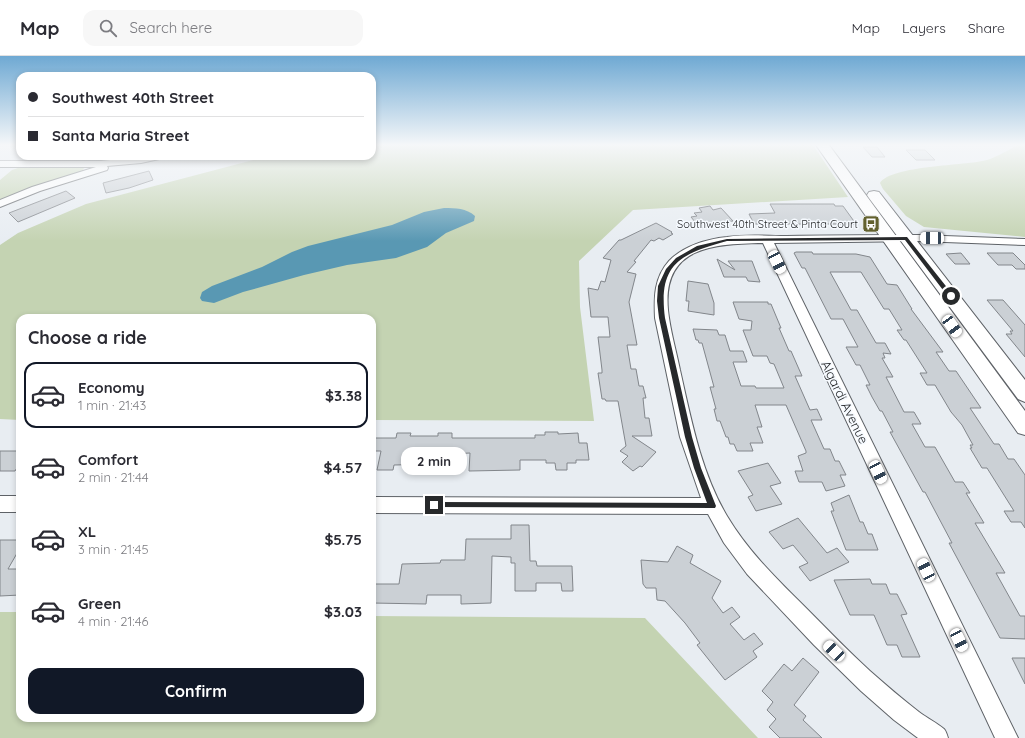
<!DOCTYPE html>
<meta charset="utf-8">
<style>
:root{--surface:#fff;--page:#f7f7f7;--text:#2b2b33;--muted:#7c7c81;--line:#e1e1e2;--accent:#111827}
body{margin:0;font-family:Quicksand,sans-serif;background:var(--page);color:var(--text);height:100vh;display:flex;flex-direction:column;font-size:15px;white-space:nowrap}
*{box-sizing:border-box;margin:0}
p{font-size:13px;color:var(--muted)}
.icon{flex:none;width:22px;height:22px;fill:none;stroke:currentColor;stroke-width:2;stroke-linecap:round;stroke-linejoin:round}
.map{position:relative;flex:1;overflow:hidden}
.panel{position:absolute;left:16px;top:258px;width:360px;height:408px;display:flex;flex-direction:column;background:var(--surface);border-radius:12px;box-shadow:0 2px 6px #0003}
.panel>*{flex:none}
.banner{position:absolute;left:16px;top:16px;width:360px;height:88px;border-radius:12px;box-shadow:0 2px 6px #0003;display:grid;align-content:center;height:88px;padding:0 12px;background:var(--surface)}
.end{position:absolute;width:18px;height:18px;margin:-9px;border:5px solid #27292b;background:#fff;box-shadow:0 0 0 2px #fff}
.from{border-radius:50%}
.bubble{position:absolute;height:28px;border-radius:12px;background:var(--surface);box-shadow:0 2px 6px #0003;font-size:13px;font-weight:800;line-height:28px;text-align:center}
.car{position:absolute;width:12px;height:24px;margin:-12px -6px;border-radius:5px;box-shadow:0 0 3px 1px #0007;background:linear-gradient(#fff 24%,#345 0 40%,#fff 0 76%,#345 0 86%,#fff 0)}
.banner b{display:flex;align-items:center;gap:14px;height:38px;font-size:15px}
.banner b+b{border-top:1px solid var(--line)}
.banner i{width:10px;height:10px;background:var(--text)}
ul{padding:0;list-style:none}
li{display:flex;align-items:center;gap:12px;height:66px;margin:0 8px 6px;padding:0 4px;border:2px solid transparent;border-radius:12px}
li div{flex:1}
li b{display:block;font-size:15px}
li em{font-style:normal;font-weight:800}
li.selected{border-color:var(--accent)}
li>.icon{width:36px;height:36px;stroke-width:1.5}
h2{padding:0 12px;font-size:18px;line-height:48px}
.primary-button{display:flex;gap:8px;margin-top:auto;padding:8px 12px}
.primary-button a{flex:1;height:46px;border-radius:12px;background:var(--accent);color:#fff;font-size:16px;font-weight:800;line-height:46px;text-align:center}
header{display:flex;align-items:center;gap:24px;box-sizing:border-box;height:56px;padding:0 20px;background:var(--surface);border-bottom:1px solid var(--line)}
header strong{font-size:19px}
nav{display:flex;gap:22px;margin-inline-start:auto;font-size:14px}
.search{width:280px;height:36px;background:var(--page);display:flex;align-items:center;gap:10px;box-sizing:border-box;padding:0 14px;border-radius:12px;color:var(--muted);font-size:15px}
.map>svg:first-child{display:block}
</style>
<header>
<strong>Map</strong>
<div class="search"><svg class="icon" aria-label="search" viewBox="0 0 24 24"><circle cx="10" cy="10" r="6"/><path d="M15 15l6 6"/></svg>Search here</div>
<nav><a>Map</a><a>Layers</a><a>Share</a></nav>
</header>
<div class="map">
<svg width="1025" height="682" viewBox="0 0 1025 682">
<rect width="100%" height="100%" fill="#e8edf2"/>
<path fill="#c4d3b2" d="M372,89H813L848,141L633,154L579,205L580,251L594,365L372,364V262H20V364L0,363V189L18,177L86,148L268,100H372Z
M1018,89H1025V181L924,171L906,160L883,133L880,127C892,109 965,110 987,104C997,101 1008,94 1018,89Z
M24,110L79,111L84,112L82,116L0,146V124L12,114Z
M0,556H20V662H372V560L645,562L758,682H0Z"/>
<path fill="#5998b3" d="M444,152C456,152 466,152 475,160L474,165L446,177L427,191L396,202L347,209L304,219L243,236L214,247L202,245L200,242L202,236L212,230L262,211L292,196L308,190L392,169L424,156Z"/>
<path fill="#cbd0d5" stroke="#82868b" d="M863,91H877L885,101H872Z
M906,94H925L935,104H916Z
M149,115L153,124L129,132L106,137L103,127Z
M66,135L75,142L18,166L9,157Z
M770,148H834L835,150H843L856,168H754L749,158L775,157Z
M710,150L713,154L721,152L733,165L722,166L724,168L700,172L691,161L697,160L694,157L702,156L699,152Z
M656,167L672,176L671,177L673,178L663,184L659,182L654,185L651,184L634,205L636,206L627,216L636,218L629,246L637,289H627L631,313H636L639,330H643L646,342H643L645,362H649L652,380H632L656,396L642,411L640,410L633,415L622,406L628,400L620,395L626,390L618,345H606L605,343H602L598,317H602V314L598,281H610L608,261H591L588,232L598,234L601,225L605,226L611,204L603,202L619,184H621Z
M796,196H812L813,198H856L870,201L887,228L897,229L912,253H911L943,296H936L949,315H956L981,352H970L994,388H999L1008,403H1014L1025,419V472L1021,466H1011L1004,455H1014L987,412H982L970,392H972L970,389H973L962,369L951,356L935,329H927L920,317H927L906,284H904L897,274H902L889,253H884L861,216H830L851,254H857L876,287H885L891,298L883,297L885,302H882L893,321H886L904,356H914L921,368H912L925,391H935L955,426H963L970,437H966L984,467H975L1005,517H996L1020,560H1025V583L1000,582L949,487H952L925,436H923L890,376H893L882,355H880L872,341L866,329H870L860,309H856L846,291H858L843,263H831L805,212H802L794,197Z
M961,197L970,208H955L946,198Z
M987,197H1013L1025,209V213H1016L1012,209H998Z
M717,203L735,214L728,205H752L760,226L748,225L746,221H724Z
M688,225L708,228L714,247V259L688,255L689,245H686Z
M987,244H1003L1025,269V301L1006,278H1012L1010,275H1013Z
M733,246H768V248H771L781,272H779L789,295H791L802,320H795L810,354L817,353L822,364H811L824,393H830L835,405H839L846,419H840L845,430L826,435L822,426H799L795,415H803L798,400L806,397V395L786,349H755L762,371H757L763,387H750L753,395H737L734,388H730L728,381H726L720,365H717L714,353H716L710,331H714L702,287H699L698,284H696L693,273L717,274L719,279H725L730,295H743L747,306H733L741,330H755L756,332H784L774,308L770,307L767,300H753L743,274H751L752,265L739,263Z
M545,376H558V378L578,377L579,387H587L589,404H576V407H567V414H556L555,407H546V404H520V414L469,415L470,397L450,398V403H438L437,408L394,409L393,414H377L381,395H372L373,382H396L397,377H411L410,380H438V377H452V382H535V379H545Z
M0,395H20V410H18L15,415H0Z
M768,407L781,427L770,430L782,448L756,455L748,441L753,439L738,415Z
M849,439L860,466H863L868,478H872L878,494H846L831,455H834L831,447Z
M798,462L827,497L837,492L849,506L810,525L799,511L808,507L793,489L783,493L769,476Z
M511,469H529L530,505H536L537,510H572L573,535H562L561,527H536V535H515V507H511V501L492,500L491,547L461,548V539H427L426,548L372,547V528H399L402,508L440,507L441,504H465L466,483H511Z
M0,484H20V492L8,513H20V539L0,540Z
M677,490L693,499L690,507L721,525L712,542L723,557L732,551L740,561L730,568L744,584L754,577L763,588L753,595L757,601L725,624L697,589L700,587L685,567L665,545L657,544L656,532H646L643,528L641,504L668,506Z
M870,523L872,528H886L890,538H897L907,558L901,559L920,601H902L897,589H887L874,559H850L834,524Z
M803,602L819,616L794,649L806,660L803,664L822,682H780L769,671L776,663L767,654L773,646L762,635L784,608L792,615Z
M1012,602H1025V628Z"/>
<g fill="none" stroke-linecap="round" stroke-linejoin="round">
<defs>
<path id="minor" d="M146,100H166L164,102L141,107L107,110L108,112L107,114L40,135L0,151V144L32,131L96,111H0V105H101Z
M918,179L1025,183V189L918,185L774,187L1018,682H995L763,187C714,188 662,190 668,254C670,274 676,294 680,314C691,363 701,416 727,460C749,497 780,526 810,556C830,576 849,596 870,615C886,629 902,643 919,656C927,662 937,667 944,673C946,675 947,679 948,682H918L894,664L861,635L814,589L747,518L724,487L708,458L372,457V441L701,442L680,381L655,262C654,241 654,222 669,205C683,190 707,183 727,181C746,178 768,180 787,180C831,179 874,179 918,179Z
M0,440H20V456H0Z"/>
<path id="major" d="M816,89H829L1025,355V379L1018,377Z
M874,135L879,136L1025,324V346L1018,343L869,142L867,139L869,136Z"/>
</defs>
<use href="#minor" stroke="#5e6267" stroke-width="2"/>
<use href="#major" stroke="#5e6267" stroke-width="2"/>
<use href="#minor" fill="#fff" fill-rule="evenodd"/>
<use href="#major" fill="#fff" fill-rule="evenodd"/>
</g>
<linearGradient id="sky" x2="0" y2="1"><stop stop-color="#6fa9d3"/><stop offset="0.48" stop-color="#f5f7f9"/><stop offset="1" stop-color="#f5f7f9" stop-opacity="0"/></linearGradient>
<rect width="1025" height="185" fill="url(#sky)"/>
<path fill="#27292b" d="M907,181L953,239V242H949L905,184L727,185C679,198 658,209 665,262L692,381L701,412L716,450L715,452L432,451L431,449L434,446L707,447L694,412L685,381L659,262L657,245L658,230L666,213L676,202L697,190L727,183Z"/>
<defs>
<symbol id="bus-square" viewBox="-11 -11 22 22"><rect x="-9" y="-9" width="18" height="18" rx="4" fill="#62612e" stroke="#f6faff"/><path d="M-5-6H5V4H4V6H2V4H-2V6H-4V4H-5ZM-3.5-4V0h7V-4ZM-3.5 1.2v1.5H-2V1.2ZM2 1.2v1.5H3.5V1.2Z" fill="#fff"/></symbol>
</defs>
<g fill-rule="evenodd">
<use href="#bus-square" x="861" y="158" width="20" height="20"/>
</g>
<g text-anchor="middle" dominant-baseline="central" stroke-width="3" stroke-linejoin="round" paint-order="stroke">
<g font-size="11" fill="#27292b" stroke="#f6faff" text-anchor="end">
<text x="858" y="168">Southwest 40th Street &amp; Pinta Court</text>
</g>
<g font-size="13" fill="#27292b" stroke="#f6faff">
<text transform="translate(845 346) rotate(64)">Algardi Avenue</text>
</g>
</g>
</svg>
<i class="end from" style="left:951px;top:240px"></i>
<i class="end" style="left:434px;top:449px"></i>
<div class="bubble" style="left:401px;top:391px;width:66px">2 min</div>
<i class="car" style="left:932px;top:182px;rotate:271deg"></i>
<i class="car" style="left:777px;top:206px;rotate:154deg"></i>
<i class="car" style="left:952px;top:270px;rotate:144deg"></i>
<i class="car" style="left:878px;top:416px;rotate:154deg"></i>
<i class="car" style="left:926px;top:514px;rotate:334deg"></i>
<i class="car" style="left:959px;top:584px;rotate:154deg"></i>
<i class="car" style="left:834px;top:595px;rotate:314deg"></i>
<div class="banner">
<b><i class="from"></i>Southwest 40th Street</b>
<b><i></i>Santa Maria Street</b>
</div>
<section class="panel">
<h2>Choose a ride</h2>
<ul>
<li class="selected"><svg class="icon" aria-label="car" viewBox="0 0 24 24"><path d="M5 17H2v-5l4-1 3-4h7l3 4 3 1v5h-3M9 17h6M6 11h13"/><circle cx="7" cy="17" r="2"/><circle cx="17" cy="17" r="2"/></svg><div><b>Economy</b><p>1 min · 21:43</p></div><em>$3.38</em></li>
<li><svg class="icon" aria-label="car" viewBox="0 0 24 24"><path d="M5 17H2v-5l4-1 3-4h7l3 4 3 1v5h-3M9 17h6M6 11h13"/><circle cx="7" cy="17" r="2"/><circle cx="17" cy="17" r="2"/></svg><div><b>Comfort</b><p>2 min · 21:44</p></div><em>$4.57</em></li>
<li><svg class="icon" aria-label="car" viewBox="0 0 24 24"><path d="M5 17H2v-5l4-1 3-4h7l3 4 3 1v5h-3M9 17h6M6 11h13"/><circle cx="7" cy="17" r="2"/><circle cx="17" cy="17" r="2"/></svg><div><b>XL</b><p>3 min · 21:45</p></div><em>$5.75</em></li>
<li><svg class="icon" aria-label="car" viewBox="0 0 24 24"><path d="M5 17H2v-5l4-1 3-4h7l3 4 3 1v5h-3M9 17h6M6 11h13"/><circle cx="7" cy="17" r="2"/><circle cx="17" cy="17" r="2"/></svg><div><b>Green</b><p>4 min · 21:46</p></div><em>$3.03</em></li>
</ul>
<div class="primary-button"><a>Confirm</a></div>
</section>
</div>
